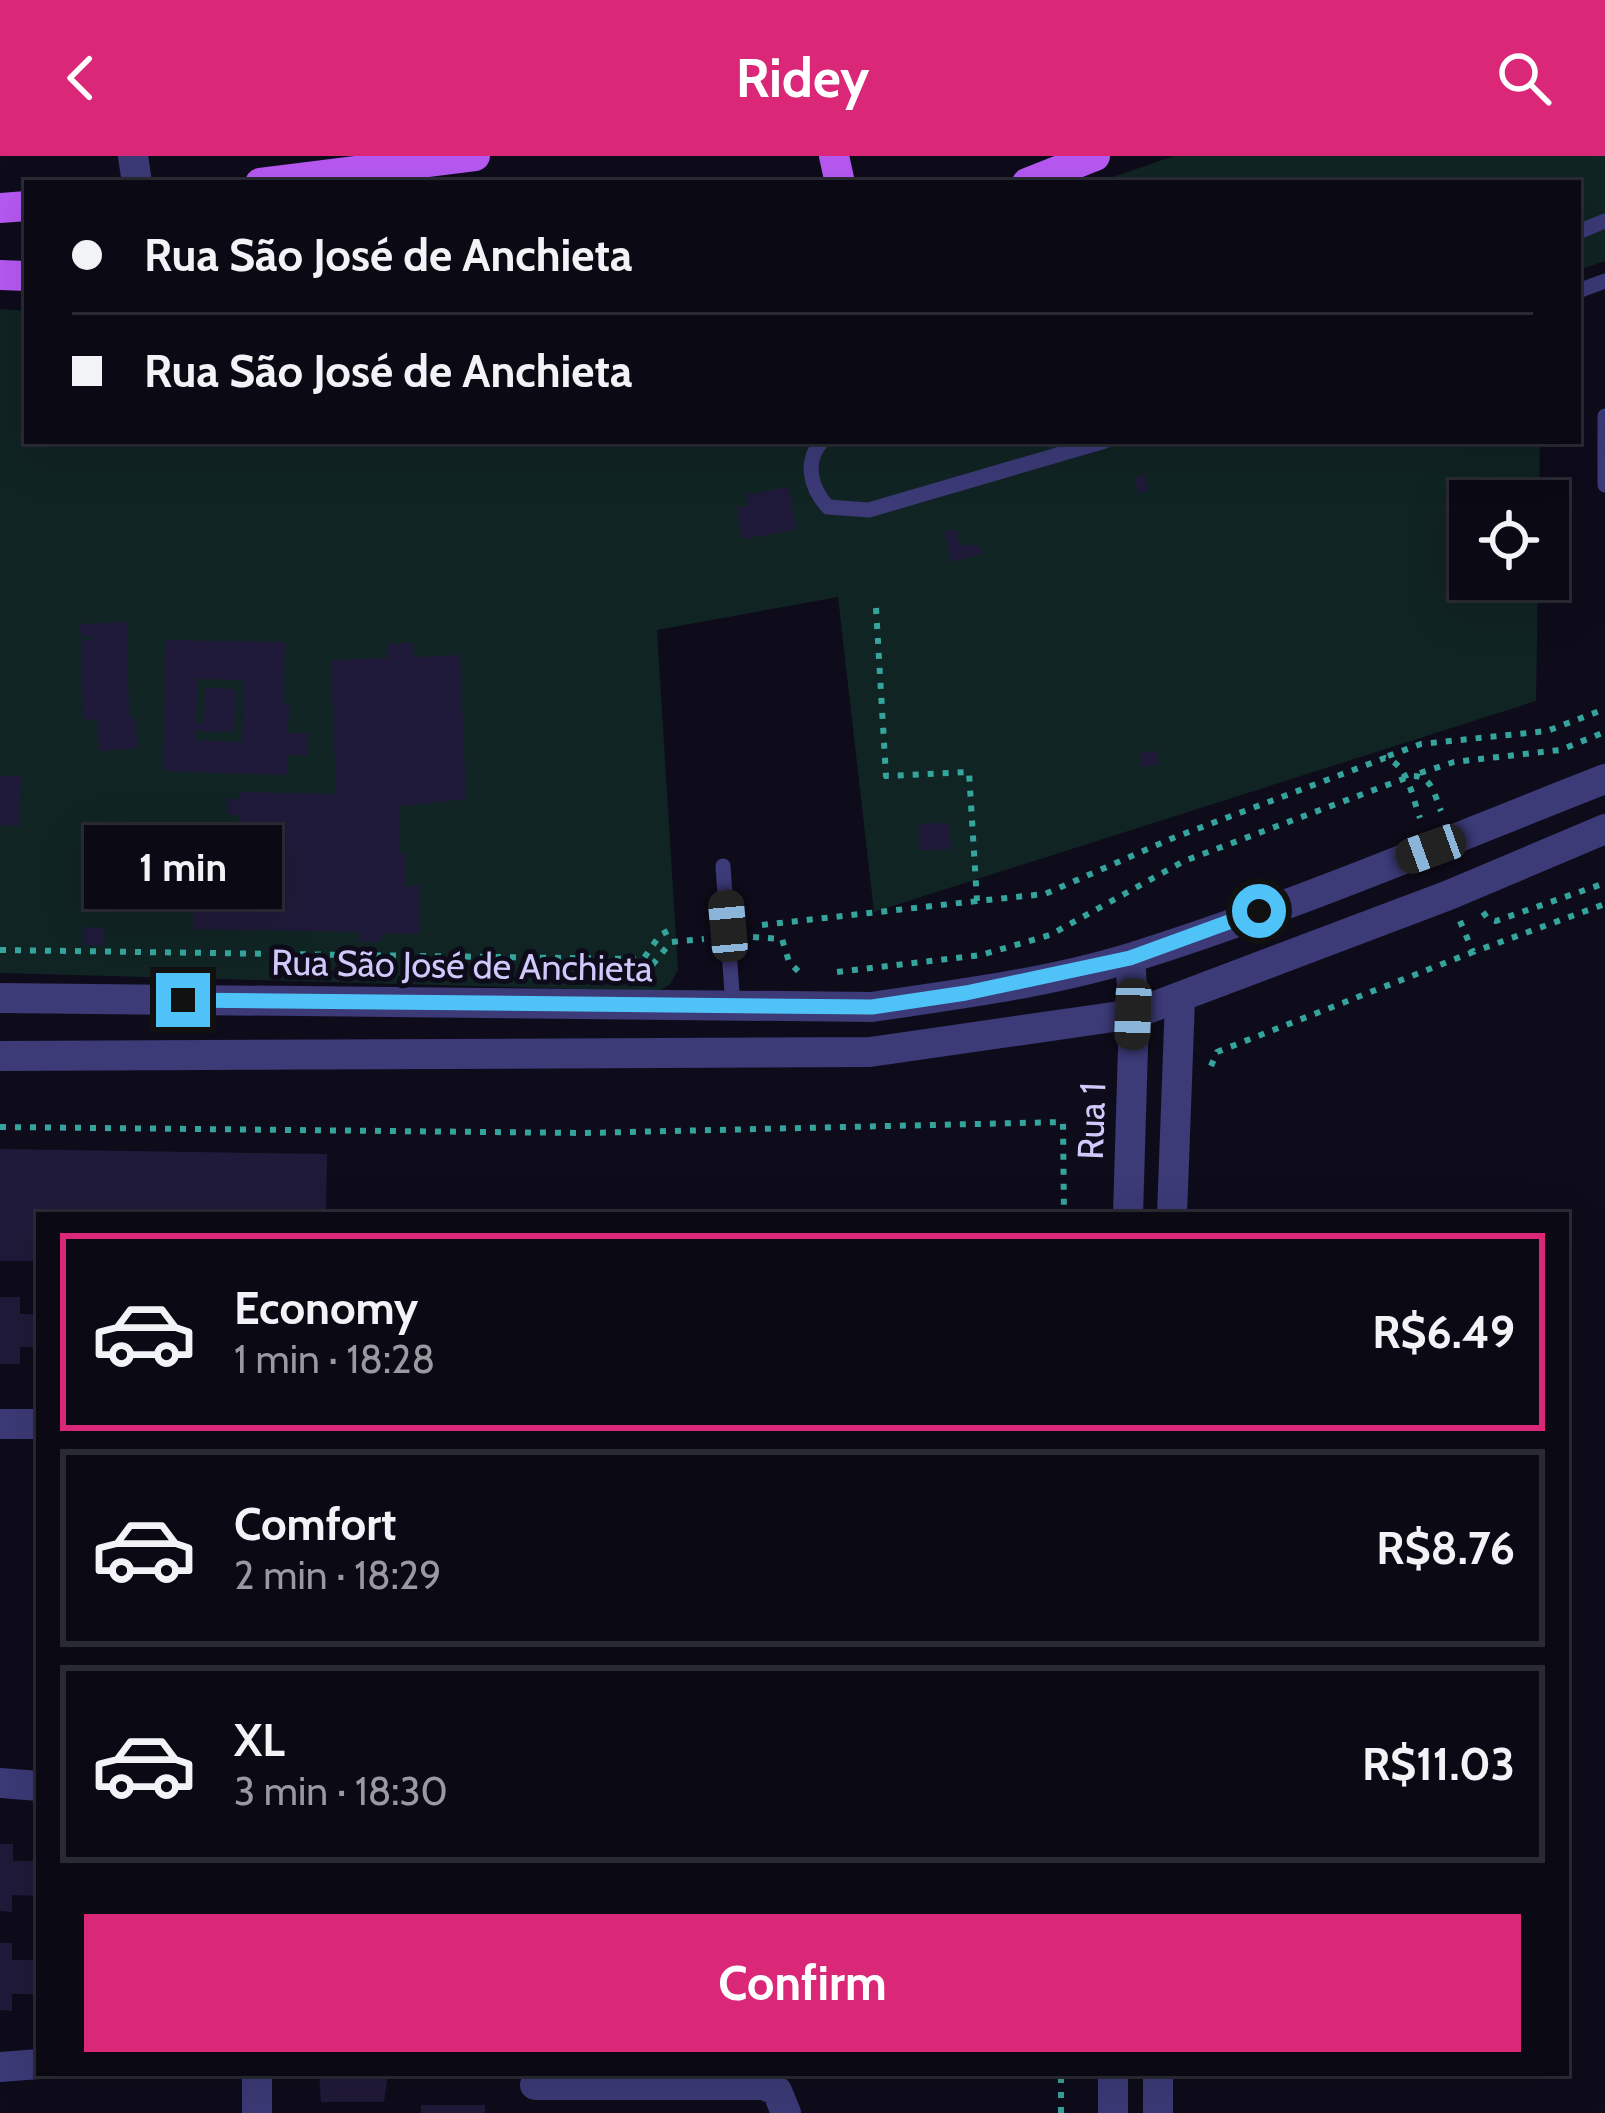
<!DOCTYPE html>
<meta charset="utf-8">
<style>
:root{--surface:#0a0914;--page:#13121d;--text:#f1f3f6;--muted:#999aa0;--line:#2a2a34;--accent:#db2777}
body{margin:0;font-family:Cabin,sans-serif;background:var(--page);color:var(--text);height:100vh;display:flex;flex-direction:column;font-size:45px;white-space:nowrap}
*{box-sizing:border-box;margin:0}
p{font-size:39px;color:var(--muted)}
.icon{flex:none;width:66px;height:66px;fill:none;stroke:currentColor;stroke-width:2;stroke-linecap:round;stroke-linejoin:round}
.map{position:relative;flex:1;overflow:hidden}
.drawer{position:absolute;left:36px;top:1056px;width:1533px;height:864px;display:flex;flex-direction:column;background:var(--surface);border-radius:0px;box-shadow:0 12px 48px #0002,0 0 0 3px var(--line)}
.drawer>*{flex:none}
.banner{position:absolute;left:24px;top:24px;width:1557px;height:264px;border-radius:0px;box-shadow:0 12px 48px #0002,0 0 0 3px var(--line);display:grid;align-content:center;height:264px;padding:0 48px;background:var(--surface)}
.fabs{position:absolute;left:1449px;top:324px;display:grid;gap:24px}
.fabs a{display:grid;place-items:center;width:120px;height:120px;border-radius:0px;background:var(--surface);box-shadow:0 12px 48px #0002,0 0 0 3px var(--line);font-size:60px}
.end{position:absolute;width:54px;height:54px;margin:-27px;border:15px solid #4fc3f7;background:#111;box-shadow:0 0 0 6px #111}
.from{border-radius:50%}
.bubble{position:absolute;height:84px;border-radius:0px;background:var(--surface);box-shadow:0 12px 48px #0002,0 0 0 3px var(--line);font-size:39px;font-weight:800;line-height:84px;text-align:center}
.car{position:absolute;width:36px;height:72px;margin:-36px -18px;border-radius:15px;box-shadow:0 0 9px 3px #0007;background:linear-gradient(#222 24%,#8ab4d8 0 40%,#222 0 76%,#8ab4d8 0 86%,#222 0)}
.banner b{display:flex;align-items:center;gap:42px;height:114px;font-size:45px}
.banner b+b{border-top:3px solid var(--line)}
.banner i{width:30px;height:30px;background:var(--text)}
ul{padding:21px 0 0;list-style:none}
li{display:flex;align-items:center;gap:36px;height:198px;margin:0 24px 18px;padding:0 24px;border:6px solid var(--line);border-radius:0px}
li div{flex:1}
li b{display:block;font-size:45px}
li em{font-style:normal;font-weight:800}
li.on{border-color:var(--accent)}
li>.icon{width:108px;height:108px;stroke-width:1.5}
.cta{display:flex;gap:24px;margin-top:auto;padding:24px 48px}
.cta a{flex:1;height:138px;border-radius:0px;background:var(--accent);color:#fff;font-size:48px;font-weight:800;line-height:138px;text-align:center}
header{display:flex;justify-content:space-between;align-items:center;height:156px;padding:0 48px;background:var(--accent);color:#fff;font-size:54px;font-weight:800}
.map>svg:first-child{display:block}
</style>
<header><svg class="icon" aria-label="back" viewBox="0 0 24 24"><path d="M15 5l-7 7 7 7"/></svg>Ridey<svg class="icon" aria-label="search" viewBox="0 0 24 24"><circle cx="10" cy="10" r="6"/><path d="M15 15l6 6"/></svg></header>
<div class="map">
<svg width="1605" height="1957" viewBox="0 0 1605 1957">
<rect width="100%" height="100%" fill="#0e0c1b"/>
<path fill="#102423" d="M1174,0H1605V105L1578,114V27H1095Z
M0,153L27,155V285H1540L1539,345H1470V423H1538L1536,545L874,756L838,441L657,474L678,814L670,828L659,835L0,817Z"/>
<path fill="#201a3a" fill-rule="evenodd" d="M1145,319L1148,335L1138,337L1135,321Z
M789,331L796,374L742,383L737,351L748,350L746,339Z
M955,373L960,389H979L983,397L952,406L944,376Z
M127,466L129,562H136L137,592L99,595L97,563L83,564L81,485L93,484L90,480L81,481L80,468Z
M165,484L285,486L283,549H289L288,577H308V600L288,599L287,619L164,615ZM198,523L244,524L242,586L196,584V575L234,576L236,533L205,532L204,567H196Z
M414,487V501L460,499L466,643L400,650L399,698H405V730H419V778L382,777L381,786L359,785V776L193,773V737L235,738L239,659H227L228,643H239V636L336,638L331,504L387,502V488Z
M1157,595L1159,609L1141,611L1140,597Z
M0,620H21L19,670L0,669Z
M949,667L951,693L920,694L919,668Z
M83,771L104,772V790L83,789Z
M0,993L327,998L326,1059H39V1105H0Z
M0,1141H20V1158H39V1191H20V1208H0Z
M0,1688H13V1705H39V1740L12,1739V1756L0,1755Z
M0,1787H12V1804H39V1838H12V1855L0,1854Z
M319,1917H388L384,1946H321Z
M422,1917H485V1923L421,1922Z
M421,1949H485V1957H421Z"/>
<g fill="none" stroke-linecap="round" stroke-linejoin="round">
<path stroke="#35a49c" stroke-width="6" stroke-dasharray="6 9" stroke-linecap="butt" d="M876,452L886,620L969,616L977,745L1045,738L1173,682L1385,602C1408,608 1412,641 1420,662
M1388,600L1421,588L1547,575L1605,553
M1420,617L1454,606L1560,594L1605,576
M1483,756L1488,763L1496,765L1605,727
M1460,765L1473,796L1605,748
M762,769L977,745
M753,781L782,783L789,806L801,818
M0,794L635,803L644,802L660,779L672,773
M639,815L653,808L671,786L704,783
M837,816L981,799L1050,779L1184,705L1411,620C1432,619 1434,638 1441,655
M1211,910L1217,896L1473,796
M0,971L584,977L1063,966L1064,1059
M1061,1957V1917"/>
<path stroke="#3c3a77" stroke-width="15" d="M1578,76L1605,65
M1578,135L1605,125
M1605,260V329
M822,285C804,305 810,332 828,351L869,354L1105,285
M723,710L733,851"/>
<path stroke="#3c3a77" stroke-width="30" d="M133,0L137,27
M0,842L872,851C958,838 1049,827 1133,801C1293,751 1449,684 1605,623
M0,900L870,896L1134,858L1449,739L1605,673
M1128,1059L1134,858L1130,802
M1172,1059L1180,844
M0,1268H39
M0,1627L39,1630
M0,1911L39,1908
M257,1917V1957
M535,1929H764L777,1935L786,1957
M1113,1957V1917
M1158,1957V1917"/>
<path stroke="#b759f3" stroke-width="30" d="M834,0L840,27
M260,27L475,0
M1027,27L1095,0
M0,52L27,50
M0,119L27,120"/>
</g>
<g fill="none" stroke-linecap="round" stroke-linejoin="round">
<path stroke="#4fc3f7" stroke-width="15" d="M183,844L872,851L966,837L1130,802L1259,755"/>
</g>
<g text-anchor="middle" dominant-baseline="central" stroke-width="10" stroke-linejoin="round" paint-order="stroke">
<g font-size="36" fill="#cfcafb" stroke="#0e0c1b">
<text transform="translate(462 809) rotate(1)">Rua São José de Anchieta</text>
<text transform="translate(1091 965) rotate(-88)">Rua 1</text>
</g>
</g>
</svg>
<div class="fabs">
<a><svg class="icon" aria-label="locate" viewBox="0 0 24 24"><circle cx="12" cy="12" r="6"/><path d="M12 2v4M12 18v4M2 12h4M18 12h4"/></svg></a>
</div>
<i class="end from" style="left:1259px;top:755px"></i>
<i class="end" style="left:183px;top:844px"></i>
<div class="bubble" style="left:84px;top:669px;width:198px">1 min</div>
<i class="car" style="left:1431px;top:693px;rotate:250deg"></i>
<i class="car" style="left:728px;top:770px;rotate:355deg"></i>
<i class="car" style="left:1133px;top:858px;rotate:182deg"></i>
<div class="banner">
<b><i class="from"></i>Rua São José de Anchieta</b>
<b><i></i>Rua São José de Anchieta</b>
</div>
<section class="drawer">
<ul>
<li class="on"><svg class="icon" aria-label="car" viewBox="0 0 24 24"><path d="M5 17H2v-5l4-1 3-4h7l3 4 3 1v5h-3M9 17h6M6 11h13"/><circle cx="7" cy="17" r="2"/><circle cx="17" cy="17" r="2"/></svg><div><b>Economy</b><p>1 min · 18:28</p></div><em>R$6.49</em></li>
<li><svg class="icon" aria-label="car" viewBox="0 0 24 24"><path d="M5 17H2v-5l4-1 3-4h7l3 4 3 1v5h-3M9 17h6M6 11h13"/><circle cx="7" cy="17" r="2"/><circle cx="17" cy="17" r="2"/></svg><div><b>Comfort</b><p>2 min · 18:29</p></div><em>R$8.76</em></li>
<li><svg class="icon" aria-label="car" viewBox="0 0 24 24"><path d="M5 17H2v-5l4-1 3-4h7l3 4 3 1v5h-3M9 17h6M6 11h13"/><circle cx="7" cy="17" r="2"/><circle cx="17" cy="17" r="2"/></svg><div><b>XL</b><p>3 min · 18:30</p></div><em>R$11.03</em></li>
</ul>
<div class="cta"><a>Confirm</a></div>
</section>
</div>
